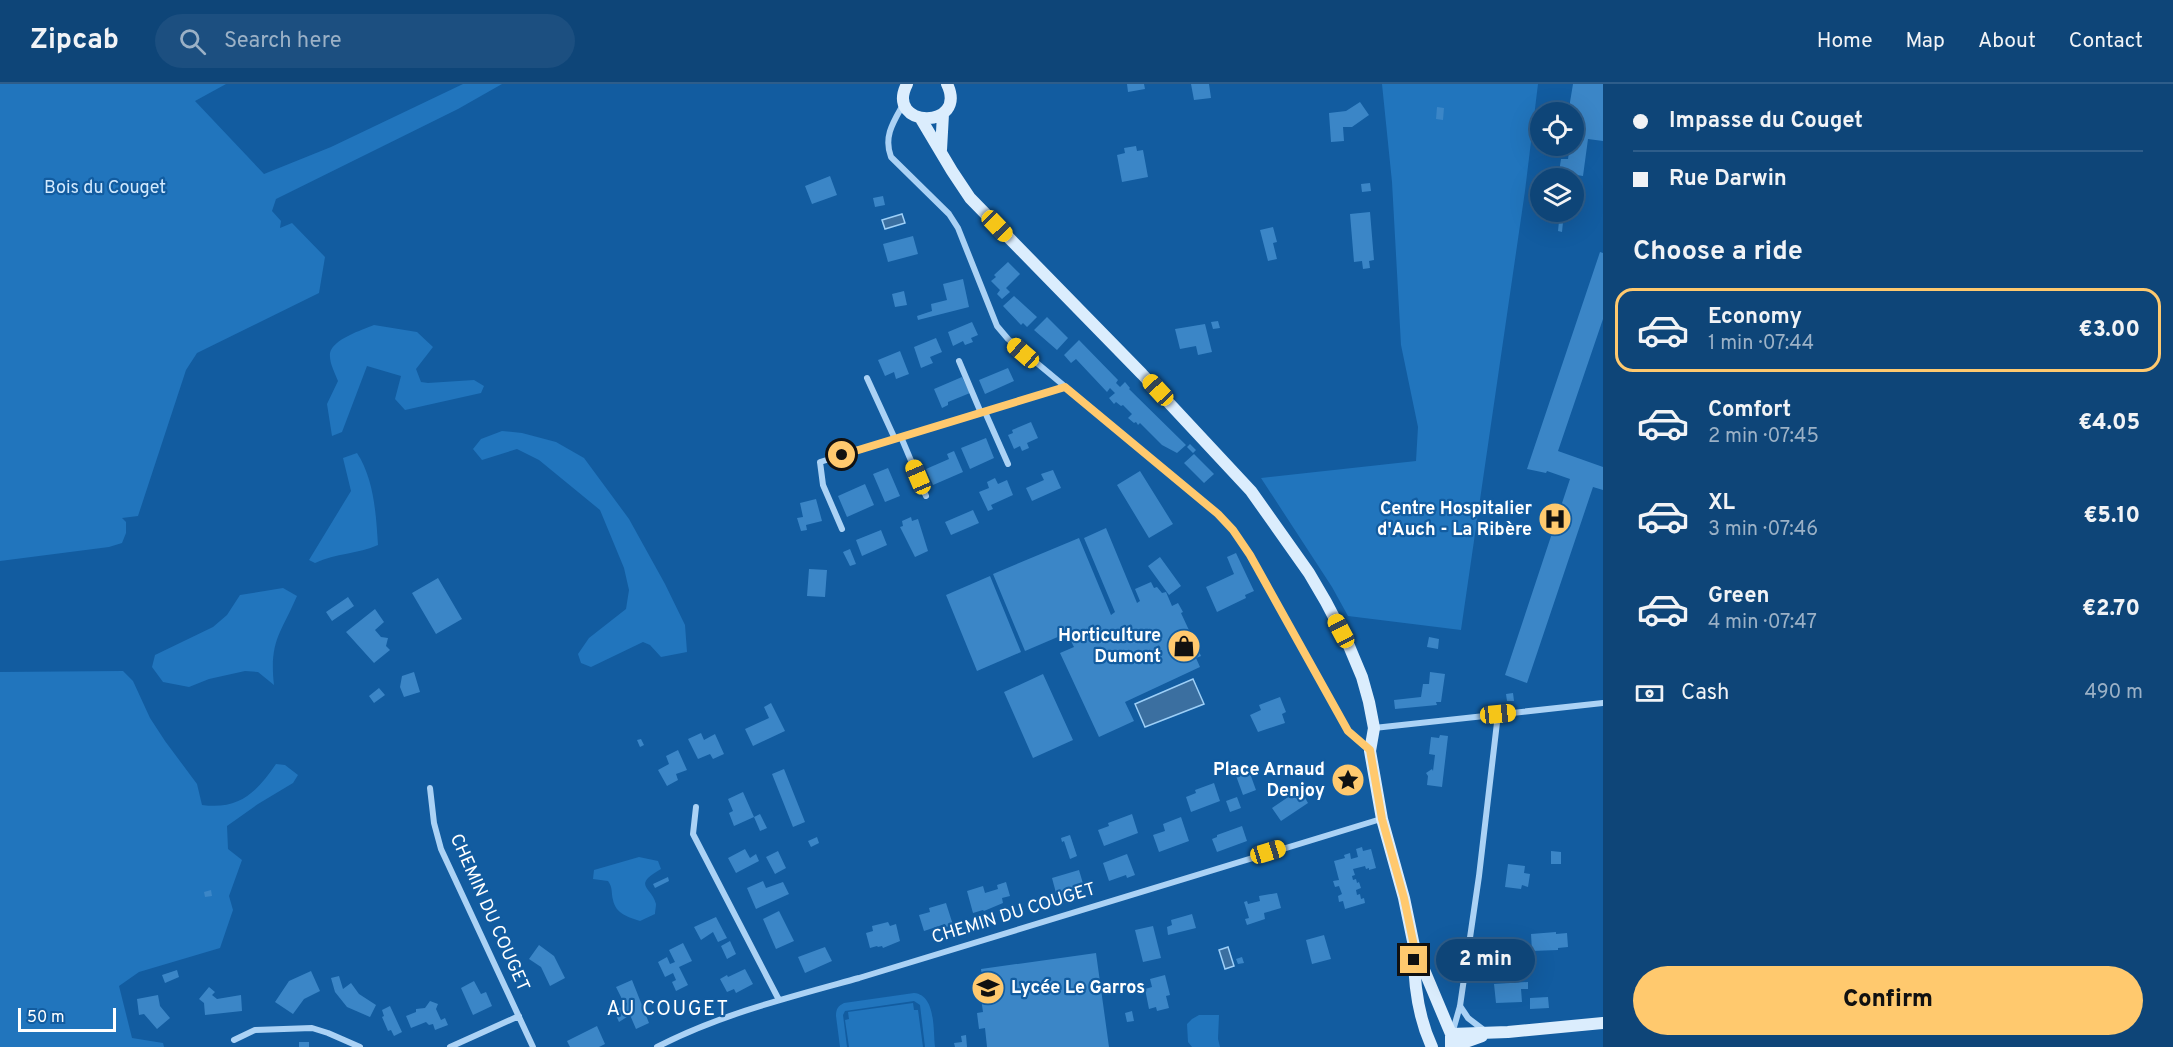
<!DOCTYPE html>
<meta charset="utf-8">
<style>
:root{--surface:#0e4578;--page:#1c4f80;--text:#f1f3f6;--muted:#9bb1c6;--line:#2e5d8a;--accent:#ffc96e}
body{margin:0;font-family:Overpass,sans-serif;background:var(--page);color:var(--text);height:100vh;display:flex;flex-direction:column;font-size:22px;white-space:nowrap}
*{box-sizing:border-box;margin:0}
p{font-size:20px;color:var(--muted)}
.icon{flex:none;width:33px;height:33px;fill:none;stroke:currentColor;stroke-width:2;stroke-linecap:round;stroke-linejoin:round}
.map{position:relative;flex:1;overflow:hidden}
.side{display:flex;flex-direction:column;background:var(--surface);width:570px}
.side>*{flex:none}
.banner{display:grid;align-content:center;height:132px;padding:0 30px;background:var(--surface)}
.buttons{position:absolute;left:1530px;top:18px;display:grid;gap:12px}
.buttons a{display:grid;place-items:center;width:54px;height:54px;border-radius:50%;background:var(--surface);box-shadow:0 6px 24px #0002,0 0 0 2px var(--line);font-size:30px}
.scale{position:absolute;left:18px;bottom:15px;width:98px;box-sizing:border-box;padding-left:6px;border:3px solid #fff;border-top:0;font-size:16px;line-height:21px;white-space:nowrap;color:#fff;-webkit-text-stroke:4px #125ca0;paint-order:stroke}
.end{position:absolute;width:27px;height:27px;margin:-14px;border:8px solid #ffc96e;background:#111;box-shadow:0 0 0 3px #111}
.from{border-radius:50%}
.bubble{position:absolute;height:42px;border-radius:21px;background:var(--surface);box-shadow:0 6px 24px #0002,0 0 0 2px var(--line);font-size:20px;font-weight:800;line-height:42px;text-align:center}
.car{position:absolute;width:18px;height:36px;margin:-18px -9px;border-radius:8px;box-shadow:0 0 4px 2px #0007;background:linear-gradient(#f5c518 24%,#345 0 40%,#f5c518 0 76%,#345 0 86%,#f5c518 0)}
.banner b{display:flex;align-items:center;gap:21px;height:57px;font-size:22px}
.banner b+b{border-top:2px solid var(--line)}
.banner i{width:15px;height:15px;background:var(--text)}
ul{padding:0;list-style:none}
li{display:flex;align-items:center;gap:18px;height:84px;margin:0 12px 9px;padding:0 18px;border:3px solid transparent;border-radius:18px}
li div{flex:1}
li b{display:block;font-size:22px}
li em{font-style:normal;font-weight:800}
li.on{border-color:var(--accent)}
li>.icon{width:54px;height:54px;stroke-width:1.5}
h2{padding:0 30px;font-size:27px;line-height:72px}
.pay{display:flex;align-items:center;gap:15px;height:66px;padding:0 30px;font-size:22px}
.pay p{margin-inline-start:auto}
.action{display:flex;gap:12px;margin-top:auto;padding:12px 30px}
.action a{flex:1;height:69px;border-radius:36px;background:var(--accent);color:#111;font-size:24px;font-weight:800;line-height:69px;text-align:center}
header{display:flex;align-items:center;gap:36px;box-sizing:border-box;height:84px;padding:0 30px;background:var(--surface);border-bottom:2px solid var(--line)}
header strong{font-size:28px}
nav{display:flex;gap:33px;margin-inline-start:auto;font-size:21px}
.search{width:420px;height:54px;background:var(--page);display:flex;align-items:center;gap:15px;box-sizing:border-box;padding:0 21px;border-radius:33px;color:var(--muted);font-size:22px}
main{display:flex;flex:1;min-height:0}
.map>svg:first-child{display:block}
</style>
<header>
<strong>Zipcab</strong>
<div class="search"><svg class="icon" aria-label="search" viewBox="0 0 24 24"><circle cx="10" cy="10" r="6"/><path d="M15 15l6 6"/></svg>Search here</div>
<nav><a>Home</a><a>Map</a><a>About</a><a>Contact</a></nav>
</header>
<main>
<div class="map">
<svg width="1603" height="963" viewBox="0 0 1603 963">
<rect width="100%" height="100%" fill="#125ca0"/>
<path fill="#2175bd" d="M0,0H226L195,17L264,90L331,63L463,0H502L458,25L276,115L272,127L281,137L280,144L292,139L325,173L319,209L197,269L186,286L138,432L122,434L126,438V449L122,459L109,463L0,477Z
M1382,0H1538L1525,107L1461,546L1348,532L1332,503L1261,394L1416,377L1418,343L1401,261L1392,98Z
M374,241L417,248L433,263L416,285L421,298L428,299L474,296L484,302L481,309L405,326L395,315L401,292L367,282L342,348L332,352L327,320L338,297C335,289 329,279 330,269C333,255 362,246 374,241Z
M502,347L522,349L556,358L584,374L629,435L665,500L685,541L687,568L661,573L650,561L643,558L591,583L581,579L578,570L589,554L626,525L629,506L624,484L600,426L539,376L517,365L482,376L473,365L481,355Z
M357,369C374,395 376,430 378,461C358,470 336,469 315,479L309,476L351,407L343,374Z
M283,504L297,512C281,549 269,557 274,601L258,588L245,587L209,595L189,603L163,598L152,583L155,571L213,543L227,531L240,511Z
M123,587L133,597L150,634L165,657L197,700L202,721C239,726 256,709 276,680L285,681L298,691L293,699L258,720L227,742L228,765L242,776L229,812L233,826L220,864L139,888L119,902L132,954L163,959L164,963H0V588Z
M639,773L658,777L661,785C631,802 652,803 656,820C656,823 655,827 655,830L640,837C628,833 616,830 613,816C611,808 613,804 608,797L593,795L594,786Z
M914,909C936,911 933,946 935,963H925L920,921L914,917L845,927L843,931L847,963H840L836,932C836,925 838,922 844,919Z
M913,919L914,926H918L923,963H849L845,936L849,935L848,928Z
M1199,931H1219L1218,955L1220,963H1192L1188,958L1187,940L1192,935Z"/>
<path fill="#3b6fa0" stroke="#9dcff7" stroke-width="1.5" d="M902,130L905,139L885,145L882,136Z
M1193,595L1204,620L1145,643L1135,620Z
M1228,863L1234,882L1225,885L1219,866Z"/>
<path fill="#3b86c7" d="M1127,0H1144L1145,5L1128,8Z
M1191,0H1209L1211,14L1194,16Z
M1573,0H1603V57L1588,55L1583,92L1559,88L1561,75H1568L1570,62H1574V27L1570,26V18Z
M1360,18L1369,31L1352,43H1343L1344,57L1331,58L1329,29L1346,27Z
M1437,23L1444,24L1443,36L1436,35Z
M1136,62L1137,67L1143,66L1148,93L1122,98L1117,71L1125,69L1124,64Z
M830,92L837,111L812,120L805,102Z
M1370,99L1371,107L1362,108L1361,100Z
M883,112L885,121L875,123L873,114Z
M1370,128L1374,176L1369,177L1370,184L1363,185L1362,177L1354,178L1350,130Z
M1559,137L1563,138L1562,148L1558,147Z
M1273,143L1277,158L1273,159L1277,175L1268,177L1260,146Z
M913,152L918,170L888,178L883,160Z
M1600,168L1603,169V235L1558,367L1603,383V406L1593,403L1527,599L1505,591L1570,395L1547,387L1546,389L1527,385Z
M1008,178L1020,190L1006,204L1010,208L1002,215L997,210L1000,206L991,197L996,193L994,191Z
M963,195L969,223L918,236L917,232L932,227L931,220L947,216L943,200Z
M904,207L907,221L895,223L892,210Z
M1014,212L1037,233L1027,243L1023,239L1021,241L1003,222Z
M1047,233L1068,254L1057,266L1034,246Z
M1218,237L1220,244L1213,245L1211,238Z
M972,238L978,251L971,254L973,258L965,261L963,257L953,262L948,248Z
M1205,240L1212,268L1198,271L1196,262L1180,265L1175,245Z
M936,254L942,268L930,273L933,279L921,284L914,263Z
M1079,256L1118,296L1116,299L1120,303L1125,298L1130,304L1129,305L1186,361L1177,369L1162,361L1140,339L1138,341L1136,338L1134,339L1128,334L1132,330L1123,321L1121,322L1116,318L1114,320L1109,314L1115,309L1110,304L1107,308L1076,275L1071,279L1064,271Z
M900,267L909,290L896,295L894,288L885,292L878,276Z
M1008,284L1014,297L985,310L979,296Z
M962,293L970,309L948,318V321L942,324L934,305Z
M1031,338L1038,354L1027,359L1029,364L1022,367L1020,362L1014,365L1008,351L1013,349L1012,346Z
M986,354L994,374L970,385L961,364Z
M1190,360L1196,366L1193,369L1187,363Z
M954,367L963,388L933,401L926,385L949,375L947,370Z
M1194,370L1214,390L1204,399L1184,379Z
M888,384L900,412L885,418L873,390Z
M1053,386L1061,404L1032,417L1026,404L1044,396L1041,390Z
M1140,387L1173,440L1149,454L1117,401Z
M995,394L998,400L1007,396L1013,411L991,421L993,425L988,427L979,408L989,404L987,398Z
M865,400L874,421L847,433L838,412Z
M816,415L822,437L806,441L807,446L801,447L797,434L803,433L800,419Z
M973,426L979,439L951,451L945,438Z
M911,433L912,437L918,435L928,467L915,473L900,443L903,442L902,437Z
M1106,444L1137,519L1140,517L1135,505L1151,498L1154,504L1157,503L1162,509L1166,508L1172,522L1178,519L1183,528L1181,529L1201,572L1196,574L1200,583L1125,618L1134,637L1099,653L1060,569L1074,563L1067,549L1025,567L993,490L1079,454L1111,531L1115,528L1084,454Z
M881,446L887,461L862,472L856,456Z
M850,465L856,480L850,482L843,468Z
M1236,469L1254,507L1245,511L1246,514L1217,528L1206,503L1234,490L1227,473Z
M1160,473L1181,502L1169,511L1148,482Z
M809,485L827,486L825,513L807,512Z
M990,492L1021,568L977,587L946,511Z
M438,494L462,535L436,550L412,509Z
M348,513L354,522L332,537L326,528Z
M375,525L384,538L375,546L381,553L388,554L386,562L390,566L374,579L346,548Z
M1429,553L1439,555L1438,565L1427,563Z
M414,588L420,608L404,613L400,603L402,592Z
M1430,588L1445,590L1441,618H1436L1437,621L1395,625L1394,616L1421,613L1423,600H1429Z
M1043,590L1073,656L1033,674L1004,608Z
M379,604L385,611L374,619L369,612Z
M1513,609L1514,617H1507L1506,610Z
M1280,613L1286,628L1282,630L1285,639L1258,648L1250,631L1261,626L1259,621Z
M771,619L785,647L753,662L745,645L769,634L764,623Z
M701,649L704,656L715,650L724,670L713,675L710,670L698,675L688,655Z
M1440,651L1448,652L1442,703L1427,701L1428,692L1426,689L1432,685L1433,687L1435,671L1429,670L1431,653L1439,654Z
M641,655L644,661L640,663L637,656Z
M678,666L687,686L676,690L678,696L667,702L658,686L669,680L666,672Z
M1248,684L1256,706L1243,711L1235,689Z
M784,685L805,738L793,743L772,690Z
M1214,699L1220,717L1191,728L1186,713L1196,709L1195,706Z
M1300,705L1308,719L1281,737L1272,724Z
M743,708L754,733L734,742L729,729L733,727L728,715Z
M1237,713L1241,724L1230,728L1226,717Z
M760,730L767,744L760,747L754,733Z
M1132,730L1138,749L1104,762L1098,746L1109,742L1108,739Z
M1181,733L1189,757L1159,768L1153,751L1165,747L1163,740Z
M1242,742L1247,757L1217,768L1212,755L1217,753V751Z
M1070,751L1077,772L1070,775L1064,757L1062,758L1061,754Z
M817,753L819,759L811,763L808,757Z
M1362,763L1363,767L1371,765L1376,784L1369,786V784L1366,785L1365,782L1353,785L1355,791L1352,792L1353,796L1356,795L1357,799L1359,798L1361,804L1356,806L1357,811L1360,810L1361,815L1364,814L1365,819L1345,825L1343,817L1339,818L1338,812L1342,810L1339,802L1335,803L1333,797L1339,796L1334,777L1345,774L1344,771L1350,769L1351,775L1358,773L1356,765Z
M745,765L750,774L756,770L759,777L736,789L728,774Z
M778,767L786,784L775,790L766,773Z
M1551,767L1561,768V780H1551Z
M1127,770L1135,791L1127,794L1126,791L1109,797L1103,779Z
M1508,780L1525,782L1524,789L1530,790L1528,803L1522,801L1521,805L1505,803Z
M1079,786L1084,803L1070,807V804L1056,809L1052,794Z
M668,793L669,797L655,804L653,800Z
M763,797L766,804L783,798L789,810L756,825L747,804Z
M1006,798L1010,812L1002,814L1003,819L984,827L983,826L973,829L967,807L983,802L985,809L998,805L997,801Z
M211,806L212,812L205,813L204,808Z
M1277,809L1281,824L1264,829L1265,835L1247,841L1245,835L1249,834L1244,818L1247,817L1248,820L1260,817L1259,812Z
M946,819L953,841L946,843L945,840L924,847L919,831L930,828L929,824Z
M779,827L794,857L776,865L763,835Z
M1192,830L1196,844L1168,851L1167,843L1172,841L1171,836Z
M716,833L727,854L718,858L713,848L701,856L694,843Z
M888,838L890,842L896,840L900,857L883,864L882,862L878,863L877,862L870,864L866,849L873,847L872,842Z
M1153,842L1161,874L1143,878L1135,846Z
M1556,848V850L1567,849L1568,863L1558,864V866L1532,867L1531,850Z
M1324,851L1331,875L1312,880L1306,856Z
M730,857L736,870L727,875L721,862Z
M683,859L692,877L679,883L688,901L676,907L672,898L676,896L673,889L665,893L658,878L667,873L670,880L675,878L669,866Z
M539,861L554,872L565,894L550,902L541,883L529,875Z
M825,863L832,877L805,889L798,873Z
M1096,869L1109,963H987L985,944L979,945L977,929L983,928L981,914H985L981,885Z
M1242,873L1244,879L1238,880L1236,875Z
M745,885L753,900L736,909L734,905L727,908L720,895L727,891L728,893Z
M177,886L179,893L165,899L162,891Z
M311,887L320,907L304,915L293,930L275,918L289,897Z
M1165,891L1170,911L1166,912L1169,924L1157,927L1156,923L1149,925L1145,905L1152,903L1150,895Z
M339,892L343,905L351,899L359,910L376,921L370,933L347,923L335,908L331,894Z
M632,896L649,939L636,945L630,931L619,938L614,927L623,922L626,923L627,919L623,917L616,903Z
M474,897L481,910L486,908L492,922L473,931L461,904Z
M1528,898V905H1521L1522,918L1496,919L1494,900Z
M209,903L215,908L212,911L217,915L241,911L242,927L205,931L204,919L199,915Z
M158,911L160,922L170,934L157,945L144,930L139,931L137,915Z
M1548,913L1549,924L1530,925V914Z
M430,917L438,920L436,925L441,936L445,934L448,941L435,946L433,940L429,941L426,938L411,944L406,932L416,928V925L425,924Z
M390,922L402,948L394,952L391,946L388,947L382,933L384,932L382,926Z
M1132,927L1134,937L1127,938L1125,929Z
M597,942L605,960L599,963H570L567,957Z
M966,951L967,963H955L954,959L962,958L961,952Z
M299,958H309V963H299Z"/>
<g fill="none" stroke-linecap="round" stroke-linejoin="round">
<path stroke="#abd2f5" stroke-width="6" d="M904,19C894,37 883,52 891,73L949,130L958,144L997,242L1008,255L1218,430L1233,446L1250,471L1348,647L1369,666
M959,277L981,329
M867,294L895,355
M985,328L1008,380
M901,353L926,412
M842,445L823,401L820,378L1065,303
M1374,644L1603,619
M430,704L434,739L441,765L533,963
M696,723L693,750L779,916
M1460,922L1468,934L1485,947
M1452,950L1460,922L1479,792L1498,630
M234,956L255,946L312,944L328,949L360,963
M450,963L519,932
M657,963C721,930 790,913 859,894L1381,735"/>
<path stroke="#dbedfd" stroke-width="12" d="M907,0C884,45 969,46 947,0
M921,35L952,87L970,114L1142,290L1251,407L1309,489L1326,518L1349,562L1362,593L1369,618L1374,644L1370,667L1382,735L1404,814L1414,862L1451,950V963
M941,66L943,30
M1414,869C1414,901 1418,933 1432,963
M1451,950L1508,948L1603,939
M1452,963L1482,952"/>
</g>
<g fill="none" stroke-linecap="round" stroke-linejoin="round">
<path stroke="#ffc96e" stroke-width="8" d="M842,371L1065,303L1218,430L1233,446L1250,471L1348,647L1370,666L1382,735L1404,814L1414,862V876"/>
</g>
<defs>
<symbol id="hospital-disc" viewBox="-11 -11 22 22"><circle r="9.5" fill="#ffc96e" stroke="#125ca0"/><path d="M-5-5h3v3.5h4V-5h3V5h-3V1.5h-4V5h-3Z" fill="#111"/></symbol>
<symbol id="shop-disc" viewBox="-11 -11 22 22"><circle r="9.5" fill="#ffc96e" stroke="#125ca0"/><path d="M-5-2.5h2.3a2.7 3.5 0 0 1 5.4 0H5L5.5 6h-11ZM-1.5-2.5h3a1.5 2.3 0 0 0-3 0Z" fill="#111"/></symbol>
<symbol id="sight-disc" viewBox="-11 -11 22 22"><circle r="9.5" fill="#ffc96e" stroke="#125ca0"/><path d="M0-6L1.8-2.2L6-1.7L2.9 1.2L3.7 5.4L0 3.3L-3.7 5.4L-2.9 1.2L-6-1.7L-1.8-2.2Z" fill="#111"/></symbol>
<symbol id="school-disc" viewBox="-11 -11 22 22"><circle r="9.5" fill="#ffc96e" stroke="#125ca0"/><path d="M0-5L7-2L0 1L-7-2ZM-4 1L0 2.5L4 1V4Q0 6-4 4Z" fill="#111"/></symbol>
</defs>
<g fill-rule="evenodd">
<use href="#hospital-disc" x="1536" y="416" width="38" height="38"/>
<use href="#shop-disc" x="1165" y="543" width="38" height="38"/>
<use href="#sight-disc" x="1329" y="677" width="38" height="38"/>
<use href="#school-disc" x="969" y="885" width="38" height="38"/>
</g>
<g text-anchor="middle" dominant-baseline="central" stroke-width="4.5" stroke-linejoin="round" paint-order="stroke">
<g font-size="18" fill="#d3eafe" stroke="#125ca0">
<text x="105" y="104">Bois du Couget</text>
</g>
<g font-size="18" font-weight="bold" fill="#fff" stroke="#125ca0" text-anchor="end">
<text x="1532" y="425">Centre Hospitalier<tspan x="1532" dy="21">d'Auch - La Ribère</tspan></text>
<text x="1161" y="552">Horticulture<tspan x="1161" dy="21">Dumont</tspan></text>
<text x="1325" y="686">Place Arnaud<tspan x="1325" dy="21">Denjoy</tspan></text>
<text x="1011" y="904" text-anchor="start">Lycée Le Garros</text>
</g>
<g font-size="18" fill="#fff" stroke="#125ca0">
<text transform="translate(489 829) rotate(66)">CHEMIN DU COUGET</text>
<text transform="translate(1014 830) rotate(-17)">CHEMIN DU COUGET</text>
</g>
<g font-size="20" letter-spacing="1.5" fill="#fff" stroke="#125ca0">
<text x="668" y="926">AU COUGET</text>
</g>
</g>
</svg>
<div class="buttons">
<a><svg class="icon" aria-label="locate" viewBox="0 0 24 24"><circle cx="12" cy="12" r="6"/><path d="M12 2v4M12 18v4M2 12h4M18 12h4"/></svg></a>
<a><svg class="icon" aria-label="layers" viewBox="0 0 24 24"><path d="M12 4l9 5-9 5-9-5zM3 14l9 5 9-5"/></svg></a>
</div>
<div class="scale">50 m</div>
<i class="end from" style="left:842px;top:371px"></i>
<i class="end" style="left:1414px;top:876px"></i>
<div class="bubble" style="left:1436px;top:855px;width:99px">2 min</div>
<i class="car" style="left:997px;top:142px;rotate:136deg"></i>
<i class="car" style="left:1023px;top:269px;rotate:311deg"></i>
<i class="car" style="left:1158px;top:306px;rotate:317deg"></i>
<i class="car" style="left:918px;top:393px;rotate:337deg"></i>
<i class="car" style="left:1341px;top:547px;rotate:332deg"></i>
<i class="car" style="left:1498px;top:630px;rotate:84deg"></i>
<i class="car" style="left:1268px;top:768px;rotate:73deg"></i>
</div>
<section class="side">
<div class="banner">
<b><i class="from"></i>Impasse du Couget</b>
<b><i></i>Rue Darwin</b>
</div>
<h2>Choose a ride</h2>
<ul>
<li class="on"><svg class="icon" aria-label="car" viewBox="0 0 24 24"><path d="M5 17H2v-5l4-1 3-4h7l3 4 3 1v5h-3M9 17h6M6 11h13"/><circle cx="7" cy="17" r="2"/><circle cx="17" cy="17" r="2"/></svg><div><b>Economy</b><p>1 min · 07:44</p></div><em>€3.00</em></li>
<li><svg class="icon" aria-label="car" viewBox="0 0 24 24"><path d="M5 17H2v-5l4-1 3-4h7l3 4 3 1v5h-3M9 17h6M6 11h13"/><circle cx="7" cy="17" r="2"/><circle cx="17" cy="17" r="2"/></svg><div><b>Comfort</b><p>2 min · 07:45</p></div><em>€4.05</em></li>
<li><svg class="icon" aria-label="car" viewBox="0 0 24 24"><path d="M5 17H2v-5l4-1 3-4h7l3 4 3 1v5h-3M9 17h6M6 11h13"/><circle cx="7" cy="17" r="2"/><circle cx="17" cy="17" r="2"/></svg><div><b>XL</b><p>3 min · 07:46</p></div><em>€5.10</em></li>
<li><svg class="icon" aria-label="car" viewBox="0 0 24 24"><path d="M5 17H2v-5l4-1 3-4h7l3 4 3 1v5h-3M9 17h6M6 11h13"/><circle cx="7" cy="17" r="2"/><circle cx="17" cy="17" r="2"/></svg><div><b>Green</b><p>4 min · 07:47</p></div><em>€2.70</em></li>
</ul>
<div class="pay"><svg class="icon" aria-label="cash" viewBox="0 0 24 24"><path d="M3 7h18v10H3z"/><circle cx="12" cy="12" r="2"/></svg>Cash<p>490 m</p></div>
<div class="action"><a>Confirm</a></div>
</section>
</main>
